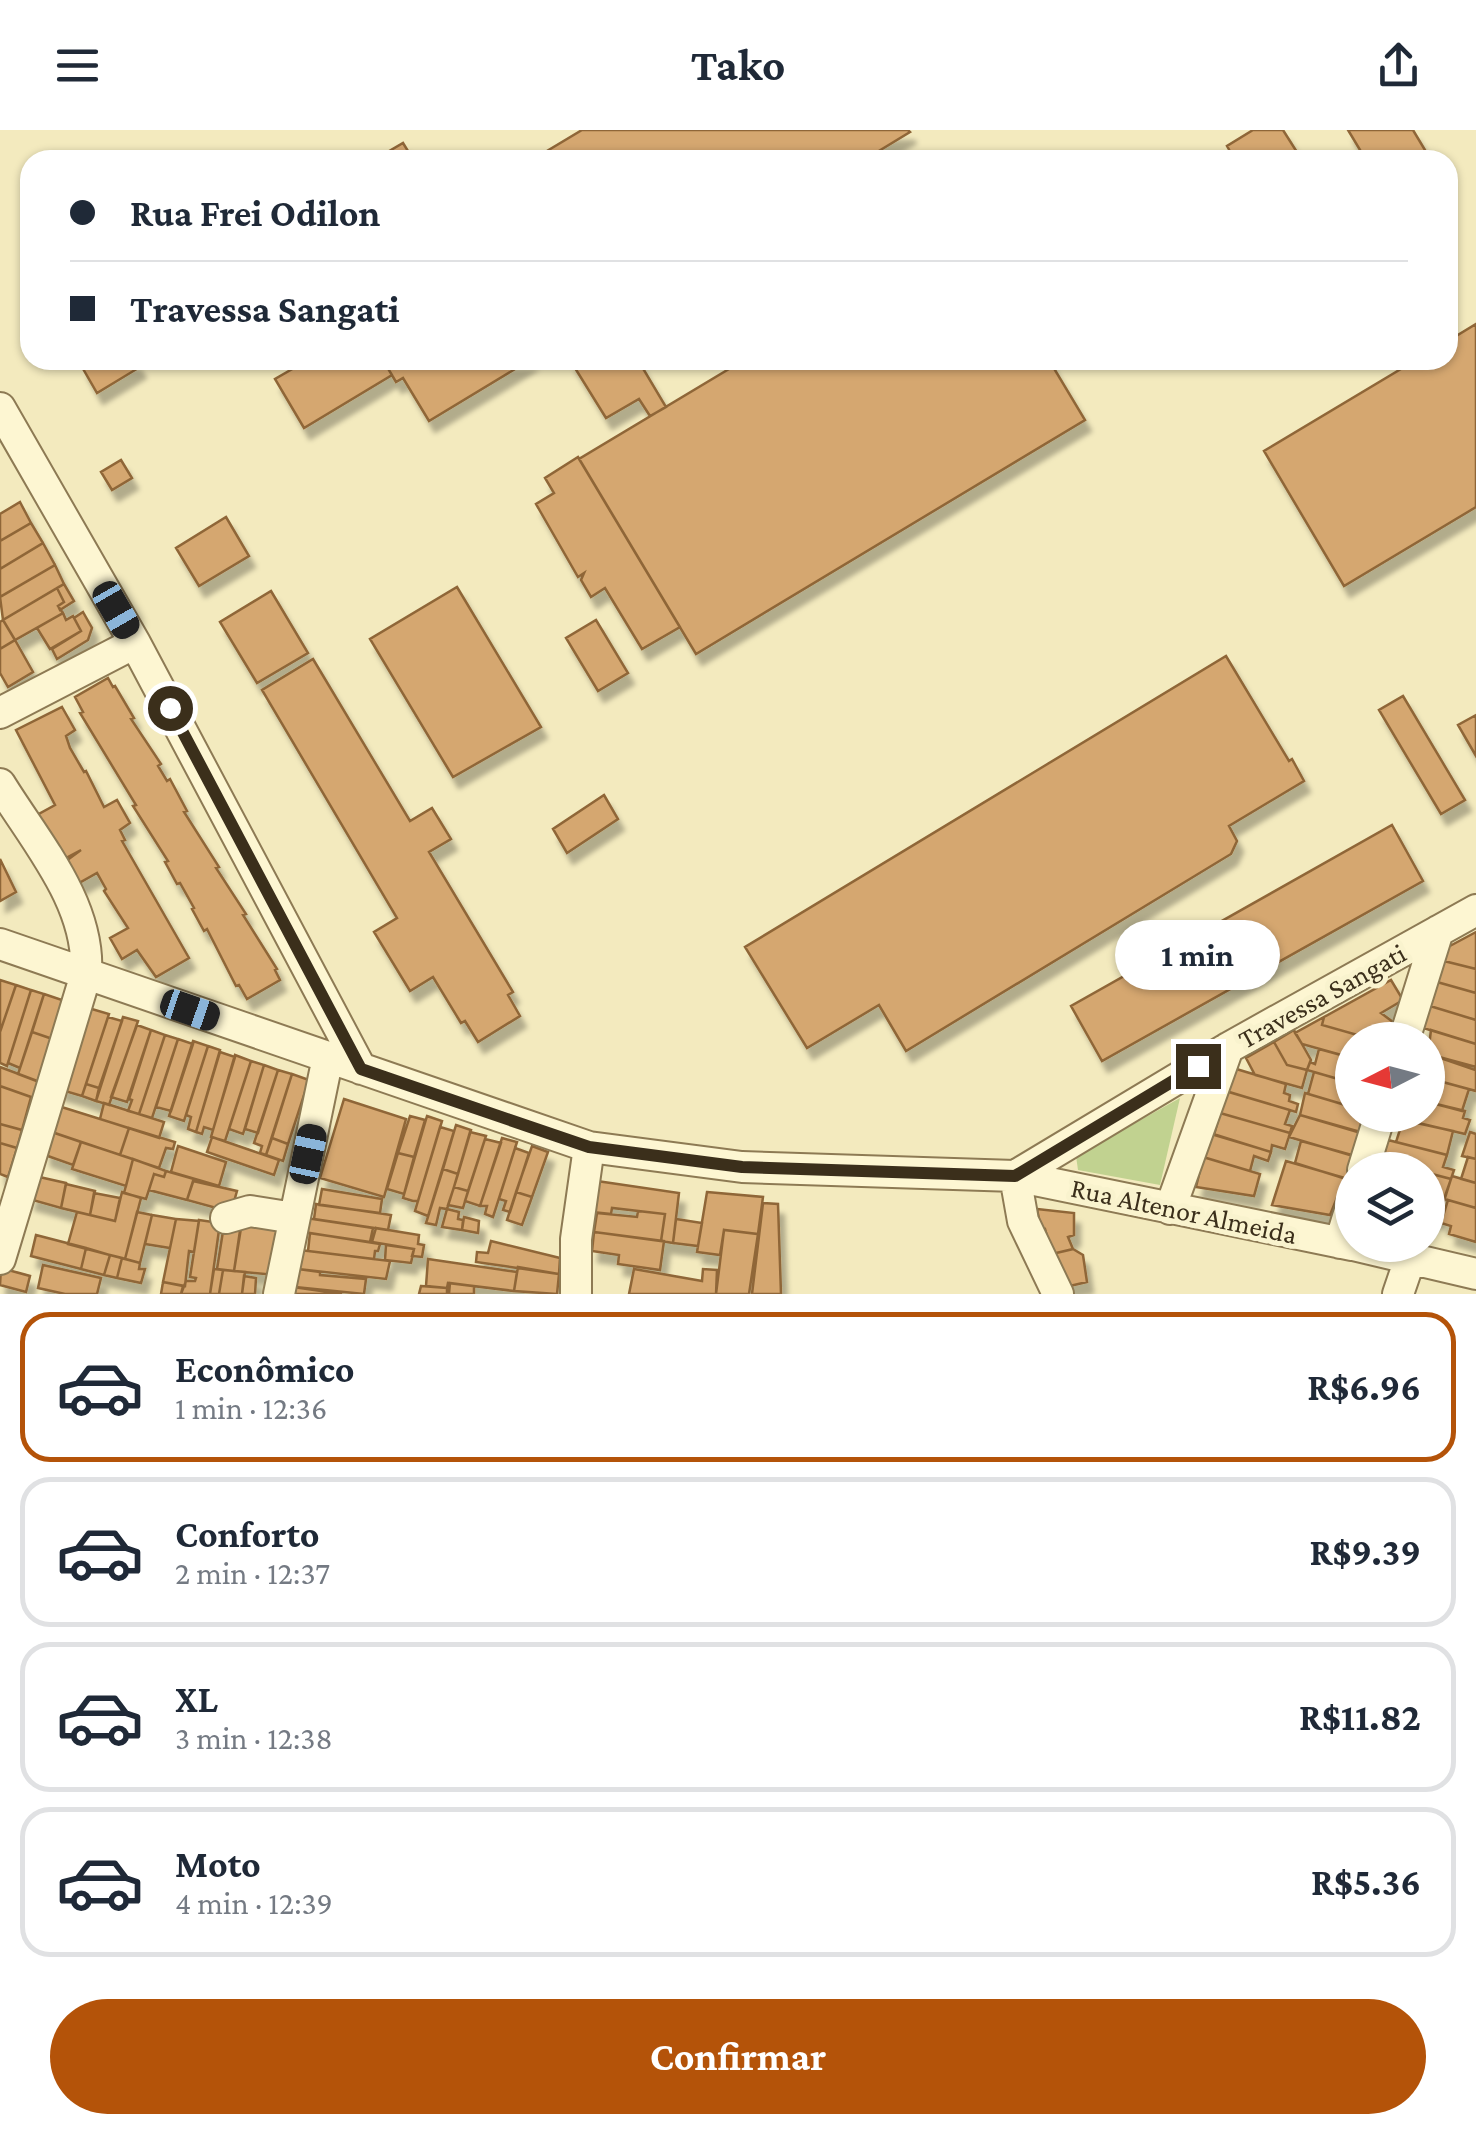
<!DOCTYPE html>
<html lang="pt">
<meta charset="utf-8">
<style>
:root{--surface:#fff;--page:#f2f2f3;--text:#1f2937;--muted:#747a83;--line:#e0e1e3;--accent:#b45309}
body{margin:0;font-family:"Crimson Pro",serif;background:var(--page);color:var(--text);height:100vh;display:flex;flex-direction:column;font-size:38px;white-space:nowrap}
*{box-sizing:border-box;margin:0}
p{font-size:32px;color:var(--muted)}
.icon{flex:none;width:55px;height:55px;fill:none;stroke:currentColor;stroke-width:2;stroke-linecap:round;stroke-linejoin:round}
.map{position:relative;height:1164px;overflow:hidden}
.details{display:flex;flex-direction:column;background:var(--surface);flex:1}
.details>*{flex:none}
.guide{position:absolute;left:20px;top:20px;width:1438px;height:220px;border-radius:30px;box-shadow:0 2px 8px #0004;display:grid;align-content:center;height:220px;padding:0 50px;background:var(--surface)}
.needle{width:65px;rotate:264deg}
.controls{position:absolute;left:1335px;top:892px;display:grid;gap:20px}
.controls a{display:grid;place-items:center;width:110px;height:110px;border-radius:50%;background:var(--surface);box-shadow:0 2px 8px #0004;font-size:50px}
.end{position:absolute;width:45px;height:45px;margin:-22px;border:12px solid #3b2f1b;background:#fff;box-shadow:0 0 0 5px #fff}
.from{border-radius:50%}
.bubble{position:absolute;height:70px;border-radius:35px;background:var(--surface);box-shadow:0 2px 8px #0004;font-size:32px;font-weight:700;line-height:70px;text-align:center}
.car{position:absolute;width:30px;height:60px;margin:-30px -15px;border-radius:12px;box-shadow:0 0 8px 2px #0007;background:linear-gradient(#222 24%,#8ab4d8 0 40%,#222 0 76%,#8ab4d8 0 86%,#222 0)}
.guide b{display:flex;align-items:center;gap:35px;height:95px;font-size:38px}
.guide b+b{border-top:2px solid var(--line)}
.guide i{width:25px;height:25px;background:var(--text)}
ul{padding:18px 0 0;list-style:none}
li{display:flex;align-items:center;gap:30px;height:150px;margin:0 20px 15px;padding:0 30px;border:5px solid var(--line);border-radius:30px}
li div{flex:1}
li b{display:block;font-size:38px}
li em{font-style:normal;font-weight:700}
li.selected{border-color:var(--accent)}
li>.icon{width:90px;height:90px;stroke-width:1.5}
.button{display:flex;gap:20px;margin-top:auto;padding:20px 50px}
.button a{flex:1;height:115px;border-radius:60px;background:var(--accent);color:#fff;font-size:40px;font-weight:700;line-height:115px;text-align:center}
header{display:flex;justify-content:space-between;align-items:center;height:130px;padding:0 50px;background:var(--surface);font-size:45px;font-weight:700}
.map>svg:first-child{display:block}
</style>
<header><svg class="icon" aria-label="menu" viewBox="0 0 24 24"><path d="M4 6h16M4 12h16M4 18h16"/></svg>Tako<svg class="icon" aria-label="share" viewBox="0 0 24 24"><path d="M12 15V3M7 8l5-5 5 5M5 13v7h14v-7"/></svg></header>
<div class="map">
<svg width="1476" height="1164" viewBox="0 0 1476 1164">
<defs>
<filter id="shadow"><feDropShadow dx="6" dy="11" stdDeviation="2.5" flood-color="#0004"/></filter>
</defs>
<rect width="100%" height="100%" fill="#f3eabe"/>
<path fill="#c1d290" d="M1180,968L1160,1055L1078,1040L1076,1026Z"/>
<path fill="#d5a76f" stroke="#8f6637" stroke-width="2.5" filter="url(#shadow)" d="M582,0H908L910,2L864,30H532Z
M1253,0H1283L1302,30H1235L1227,16Z
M1348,0H1413L1431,30H1366Z
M403,13L408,21L393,30H374Z
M1476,194V377L1344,456L1264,321L1416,230H1448V211Z
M94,230H135L140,237L97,263L82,237Z
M308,230H383L392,245L304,298L275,249Z
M383,230H530L429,291L403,248L396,252Z
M570,230H638L666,277L650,286L639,269L606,288Z
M744,230H1049L1085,290L696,524L579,329Z
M578,327L680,497L642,519L605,458L591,467L581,450L584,443L578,447L536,374L554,363L545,348Z
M121,330L132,348L112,360L101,342Z
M20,372L31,393L0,411V384Z
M226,387L249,426L199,456L176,418Z
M31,393L43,413L0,439V411Z
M43,413L55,435L0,467V439Z
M55,435L64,454L3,490L0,467Z
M64,454L74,471L60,480L58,476L64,472L57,458Z
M457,457L541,597L453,647L370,509Z
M57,458L64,472L58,476L63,483L15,510L3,490Z
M271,461L308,523L257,553L220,492Z
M83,482L92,498L88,510L57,529L52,519L81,501L74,488Z
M63,483L66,490L73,486L81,501L50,519L37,498Z
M3,490L15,510L0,519V492Z
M596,490L628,543L598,561L566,508Z
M15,510L33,542L8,557L0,543V519Z
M1226,526L1289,631L1292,629L1304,651L1229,696L1237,711L1231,724L906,921L879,875L807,918L745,817Z
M313,529L410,691L432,678L451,709L429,722L513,862L508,865L520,886L478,912L465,891L461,893L433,847L410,861L374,802L397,788L262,560Z
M108,548L113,557L115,556L134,588L131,589L161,634L158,636L167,651L170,649L187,681L184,682L219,737L216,738L246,784L243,785L277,839L275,840L280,850L247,869L239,855L236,856L207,799L204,801L192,779L194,778L180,753L177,754L165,732L168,731L133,676L136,675L80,583L83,582L75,567Z
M1403,566L1465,670L1441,684L1379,580Z
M62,577L75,600L66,606L70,618L84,642L86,641L104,677L117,670L130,693L120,700L125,710L122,711L189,828L156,847L137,820L122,829L110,808L128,798L104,761L106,759L97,743L79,753L66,731L81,720L64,729L37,685L55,675L16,600Z
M1476,585V626L1458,595Z
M604,665L618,689L567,723L553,699Z
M1392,695L1423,751L1102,931L1071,876Z
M0,729L16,762L0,771Z
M1476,802V839L1444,831L1448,817Z
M1444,831L1476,839V863L1437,852Z
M0,850L16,855L0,902Z
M1391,850L1403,870L1381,883L1397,895L1392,910H1375L1322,895L1324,887Z
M1437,852L1476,863V890L1430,876Z
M16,855L31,860L7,936L0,933V902Z
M31,860L44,864L20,938L8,933Z
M44,864L65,871L52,909L32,902Z
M1430,876L1476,890V914L1423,898Z
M85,877L109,884L82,966L58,959Z
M108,887L122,891L99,958L86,954Z
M123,887L138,891L109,975L96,971Z
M1324,887L1322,895L1375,910H1352V928L1302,914L1295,903Z
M137,895L151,900L127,972L111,967Z
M151,900L165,905L139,984L128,981L132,970L129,969Z
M1294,900L1311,930L1307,940L1287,935L1274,912Z
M1431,900L1476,914V937L1428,924Z
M32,902L56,910L42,953L18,944Z
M165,905L178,909L152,988L139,984Z
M178,909L193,914L171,981L156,977Z
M193,911L208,916L184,991L169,986Z
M1274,912L1287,935L1307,940L1302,958L1255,945L1246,928Z
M208,916L220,920L196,1002L188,999L191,987L186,985Z
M1319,919L1352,928V953L1307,940L1310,932L1315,934Z
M220,922L235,927L213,1000L204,997L202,1004L196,1002Z
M1429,924L1475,940L1476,937V961L1428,948Z
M235,925L251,931L225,1011L211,1007Z
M251,931L264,935L243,1004L229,999Z
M264,935L278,940L258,1003L245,999Z
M0,937L40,952L34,968L0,956Z
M1233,938L1286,954L1284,963L1290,965L1289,971L1298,974L1296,982L1226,961Z
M278,940L292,944L266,1025L260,1023L262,1016L254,1013Z
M1314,942L1352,953V977L1308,964Z
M292,944L309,950L288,1014L272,1008Z
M1428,948L1469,959L1462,981L1428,972Z
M86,954L99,958L96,971L82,966Z
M0,956L31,967L22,1000L0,994Z
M1222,960L1290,980L1285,994L1292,996L1290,1003L1216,982Z
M1305,963L1352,977V985H1371L1364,1003L1300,985Z
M344,969L406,989L384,1067L320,1048Z
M1428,972L1465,981L1463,988L1470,990L1465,1004L1393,987L1428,985Z
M104,973L164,992L159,1008L100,989Z
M52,974L129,998L120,1025L43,999Z
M1220,983L1290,1003L1285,1019L1272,1015L1271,1022L1214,1005Z
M1300,985L1361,1003L1353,1026L1289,1007Z
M410,986L425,990L414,1027L398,1023Z
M427,986L442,991L418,1071H413L403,1068Z
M1403,990L1453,1001L1447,1025L1396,1012Z
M0,994L22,1000L17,1018L0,1013Z
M456,995L471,1000L458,1044L443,1039Z
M440,997L454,1001L428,1086L415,1081Z
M129,998L175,1012L173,1019L166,1018L159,1038L120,1025Z
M43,999L81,1012L73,1035L45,1025Z
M470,1002L486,1006L468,1061L454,1057Z
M1470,1002L1476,1004V1029L1462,1026Z
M1210,1003L1271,1022L1268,1031L1254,1026L1250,1041L1203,1027Z
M212,1007L279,1030L274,1045L207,1022Z
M272,1008L288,1014L283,1031L266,1025Z
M502,1008L517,1012L493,1087L485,1084L487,1076H480Z
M485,1009L501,1013L480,1076L465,1071Z
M1388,1010L1447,1025L1443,1037L1454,1040L1451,1049L1428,1043V1040L1382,1031Z
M1301,1011L1356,1026L1349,1050L1295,1033Z
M81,1012L133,1029L126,1056L72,1039Z
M0,1013L17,1018L8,1047L0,1044Z
M178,1016L226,1032L219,1056L171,1042Z
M532,1016L548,1022L532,1067L516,1062Z
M515,1018L529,1023L510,1082L503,1080L506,1071L499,1069Z
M398,1023L414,1027L404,1064L387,1059Z
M1203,1027L1260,1044L1254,1066L1196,1057Z
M1468,1027L1476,1029V1053L1461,1049Z
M133,1029L166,1041L164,1047L154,1044L146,1069L124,1063Z
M1286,1031L1345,1048L1330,1085L1272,1075Z
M443,1039L458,1044L447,1079L440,1078L436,1095L426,1093Z
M166,1041L194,1049L187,1070L149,1060L154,1044L164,1047Z
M1428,1043L1451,1049L1444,1071L1428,1067Z
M35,1046L66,1053L61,1078L29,1069Z
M1452,1046L1476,1053V1078L1444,1069Z
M193,1051L237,1061L231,1082L187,1070Z
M597,1051L679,1063L673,1113L661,1111L665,1084L612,1078L611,1084L592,1082Z
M66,1054L95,1061L90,1085L61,1078Z
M454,1057L468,1061L463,1078L448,1075Z
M322,1059L382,1069L380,1083L319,1075Z
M122,1062L141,1068L125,1129L68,1114L77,1082L115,1091Z
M516,1062L532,1067L522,1095L507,1090Z
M707,1062L763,1067L758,1104L724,1100L720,1125L697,1122Z
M94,1063L120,1068L115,1091L90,1085Z
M1428,1067L1444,1071L1438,1088L1431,1085L1428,1092Z
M1448,1070L1476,1078V1112L1449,1104L1451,1096L1441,1093Z
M763,1073L778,1074L781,1164H752Z
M316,1074L391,1085L388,1100L314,1089Z
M447,1079L459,1082L458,1089L463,1090L462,1100L442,1097Z
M1037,1079L1074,1083V1105L1068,1107L1073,1119L1052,1124L1045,1099L1041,1100Z
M638,1081L665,1084L661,1111L594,1102L597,1083L637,1087Z
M137,1082L152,1085L140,1133L125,1129Z
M152,1085L176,1089L170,1118L145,1114Z
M464,1087L479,1091L478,1103L462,1100Z
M306,1088L373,1098L370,1112L302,1102Z
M176,1089L199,1091L194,1122L189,1121L185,1156L163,1152Z
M676,1089L702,1093L698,1116L673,1113Z
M199,1090L220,1093L210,1164H181L186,1151H195L196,1148L190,1147Z
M241,1094H272L281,1102L275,1145L234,1141Z
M224,1095L241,1098L234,1141L217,1139Z
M376,1098L419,1105L418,1114L424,1115L422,1127L412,1126L414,1119L372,1112Z
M724,1100L758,1104L749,1164H716Z
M594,1102L664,1111L660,1140L618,1134L619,1125L592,1121Z
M310,1103L380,1114L378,1121H375L374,1129L308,1121Z
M36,1105L86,1118L81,1139L31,1126Z
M491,1111L560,1128L559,1144L476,1132L477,1122L488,1123Z
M386,1115L414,1119L411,1133L385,1130Z
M86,1118L110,1125L104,1145L81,1139Z
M1073,1119L1083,1125L1087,1152L1061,1158L1052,1124Z
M300,1120L390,1131L386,1149L298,1139Z
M110,1125L122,1128L117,1148L104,1145Z
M122,1128L140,1133L139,1139H145L141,1153L117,1148Z
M428,1129L517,1142L514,1161L448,1153L447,1158L426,1156Z
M43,1135L101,1148L97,1164H65L38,1158Z
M518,1137L559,1144L557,1164L514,1161Z
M1,1138L30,1146L26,1162L0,1155Z
M214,1139L223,1140L219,1164H210Z
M298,1139L320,1142V1145L366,1149L364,1164L295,1157Z
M634,1139L702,1151L703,1139L717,1140L716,1164H629Z
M223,1140L245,1142L242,1164H219Z
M244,1146L256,1148L255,1164H242Z
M163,1152L183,1156L181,1164H161Z
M450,1153L474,1156V1164H449Z
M421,1156L447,1158V1164H419Z
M293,1157L342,1164H292Z"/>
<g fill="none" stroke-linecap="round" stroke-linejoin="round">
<defs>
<path id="minor" d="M0,278L135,513L361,939
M0,583L135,513
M0,654C35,711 91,774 86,844L0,1129
M0,814L589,1017L742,1037L1015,1046L1352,1115
M1404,910L1438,801
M1363,1040L1380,985
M1015,1046L1228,918L1476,780
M1015,1046L1023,1091L1058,1164
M1170,1079L1228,918
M226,1088L250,1081L294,1088
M1340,1113L1352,1074
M1353,1115L1476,1144
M279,1164L328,927
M576,1164V1109L589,1017
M1398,1164L1411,1126"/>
</defs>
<use href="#minor" stroke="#8d7a54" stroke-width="34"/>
<use href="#minor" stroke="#fdf6d2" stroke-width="30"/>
</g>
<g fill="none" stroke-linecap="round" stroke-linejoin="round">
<path stroke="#3b2f1b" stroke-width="12" d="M170,578L361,939L589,1017L742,1037L1015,1046L1198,936"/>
</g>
<g text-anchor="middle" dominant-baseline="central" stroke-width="10" stroke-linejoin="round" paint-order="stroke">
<g font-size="28" fill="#3b2f1b" stroke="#f9f3ce">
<text transform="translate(1322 866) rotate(-29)">Travessa Sangati</text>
<text transform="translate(1184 1081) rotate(12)">Rua Altenor Almeida</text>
</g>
</g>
</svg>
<div class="controls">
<a><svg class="needle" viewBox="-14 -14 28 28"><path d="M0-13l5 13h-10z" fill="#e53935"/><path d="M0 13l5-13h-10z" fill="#747a83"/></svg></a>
<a><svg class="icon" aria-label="layers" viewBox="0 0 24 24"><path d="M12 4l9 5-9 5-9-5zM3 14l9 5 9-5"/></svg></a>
</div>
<i class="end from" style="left:170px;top:578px"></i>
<i class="end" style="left:1198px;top:936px"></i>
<div class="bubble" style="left:1115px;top:790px;width:165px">1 min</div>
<i class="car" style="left:116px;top:480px;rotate:150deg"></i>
<i class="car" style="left:190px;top:880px;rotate:109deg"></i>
<i class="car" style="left:308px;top:1024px;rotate:12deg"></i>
<div class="guide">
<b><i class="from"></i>Rua Frei Odilon</b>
<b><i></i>Travessa Sangati</b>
</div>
</div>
<section class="details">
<ul>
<li class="selected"><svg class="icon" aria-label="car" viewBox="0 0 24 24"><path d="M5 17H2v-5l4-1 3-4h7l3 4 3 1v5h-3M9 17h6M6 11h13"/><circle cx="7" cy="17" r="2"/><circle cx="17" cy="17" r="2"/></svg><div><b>Econômico</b><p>1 min · 12:36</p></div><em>R$6.96</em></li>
<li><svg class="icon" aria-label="car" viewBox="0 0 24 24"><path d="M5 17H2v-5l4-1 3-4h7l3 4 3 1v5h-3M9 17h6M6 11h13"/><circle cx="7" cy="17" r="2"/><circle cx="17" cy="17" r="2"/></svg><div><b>Conforto</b><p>2 min · 12:37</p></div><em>R$9.39</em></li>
<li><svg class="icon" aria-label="car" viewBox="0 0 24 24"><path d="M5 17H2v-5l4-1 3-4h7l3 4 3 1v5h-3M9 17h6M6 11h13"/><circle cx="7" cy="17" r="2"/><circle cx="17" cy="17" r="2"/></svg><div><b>XL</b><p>3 min · 12:38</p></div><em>R$11.82</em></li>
<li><svg class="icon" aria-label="car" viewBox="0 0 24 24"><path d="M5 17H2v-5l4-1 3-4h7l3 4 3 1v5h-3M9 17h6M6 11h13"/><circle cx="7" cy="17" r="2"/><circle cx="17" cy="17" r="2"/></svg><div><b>Moto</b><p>4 min · 12:39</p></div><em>R$5.36</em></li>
</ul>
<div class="button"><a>Confirmar</a></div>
</section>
